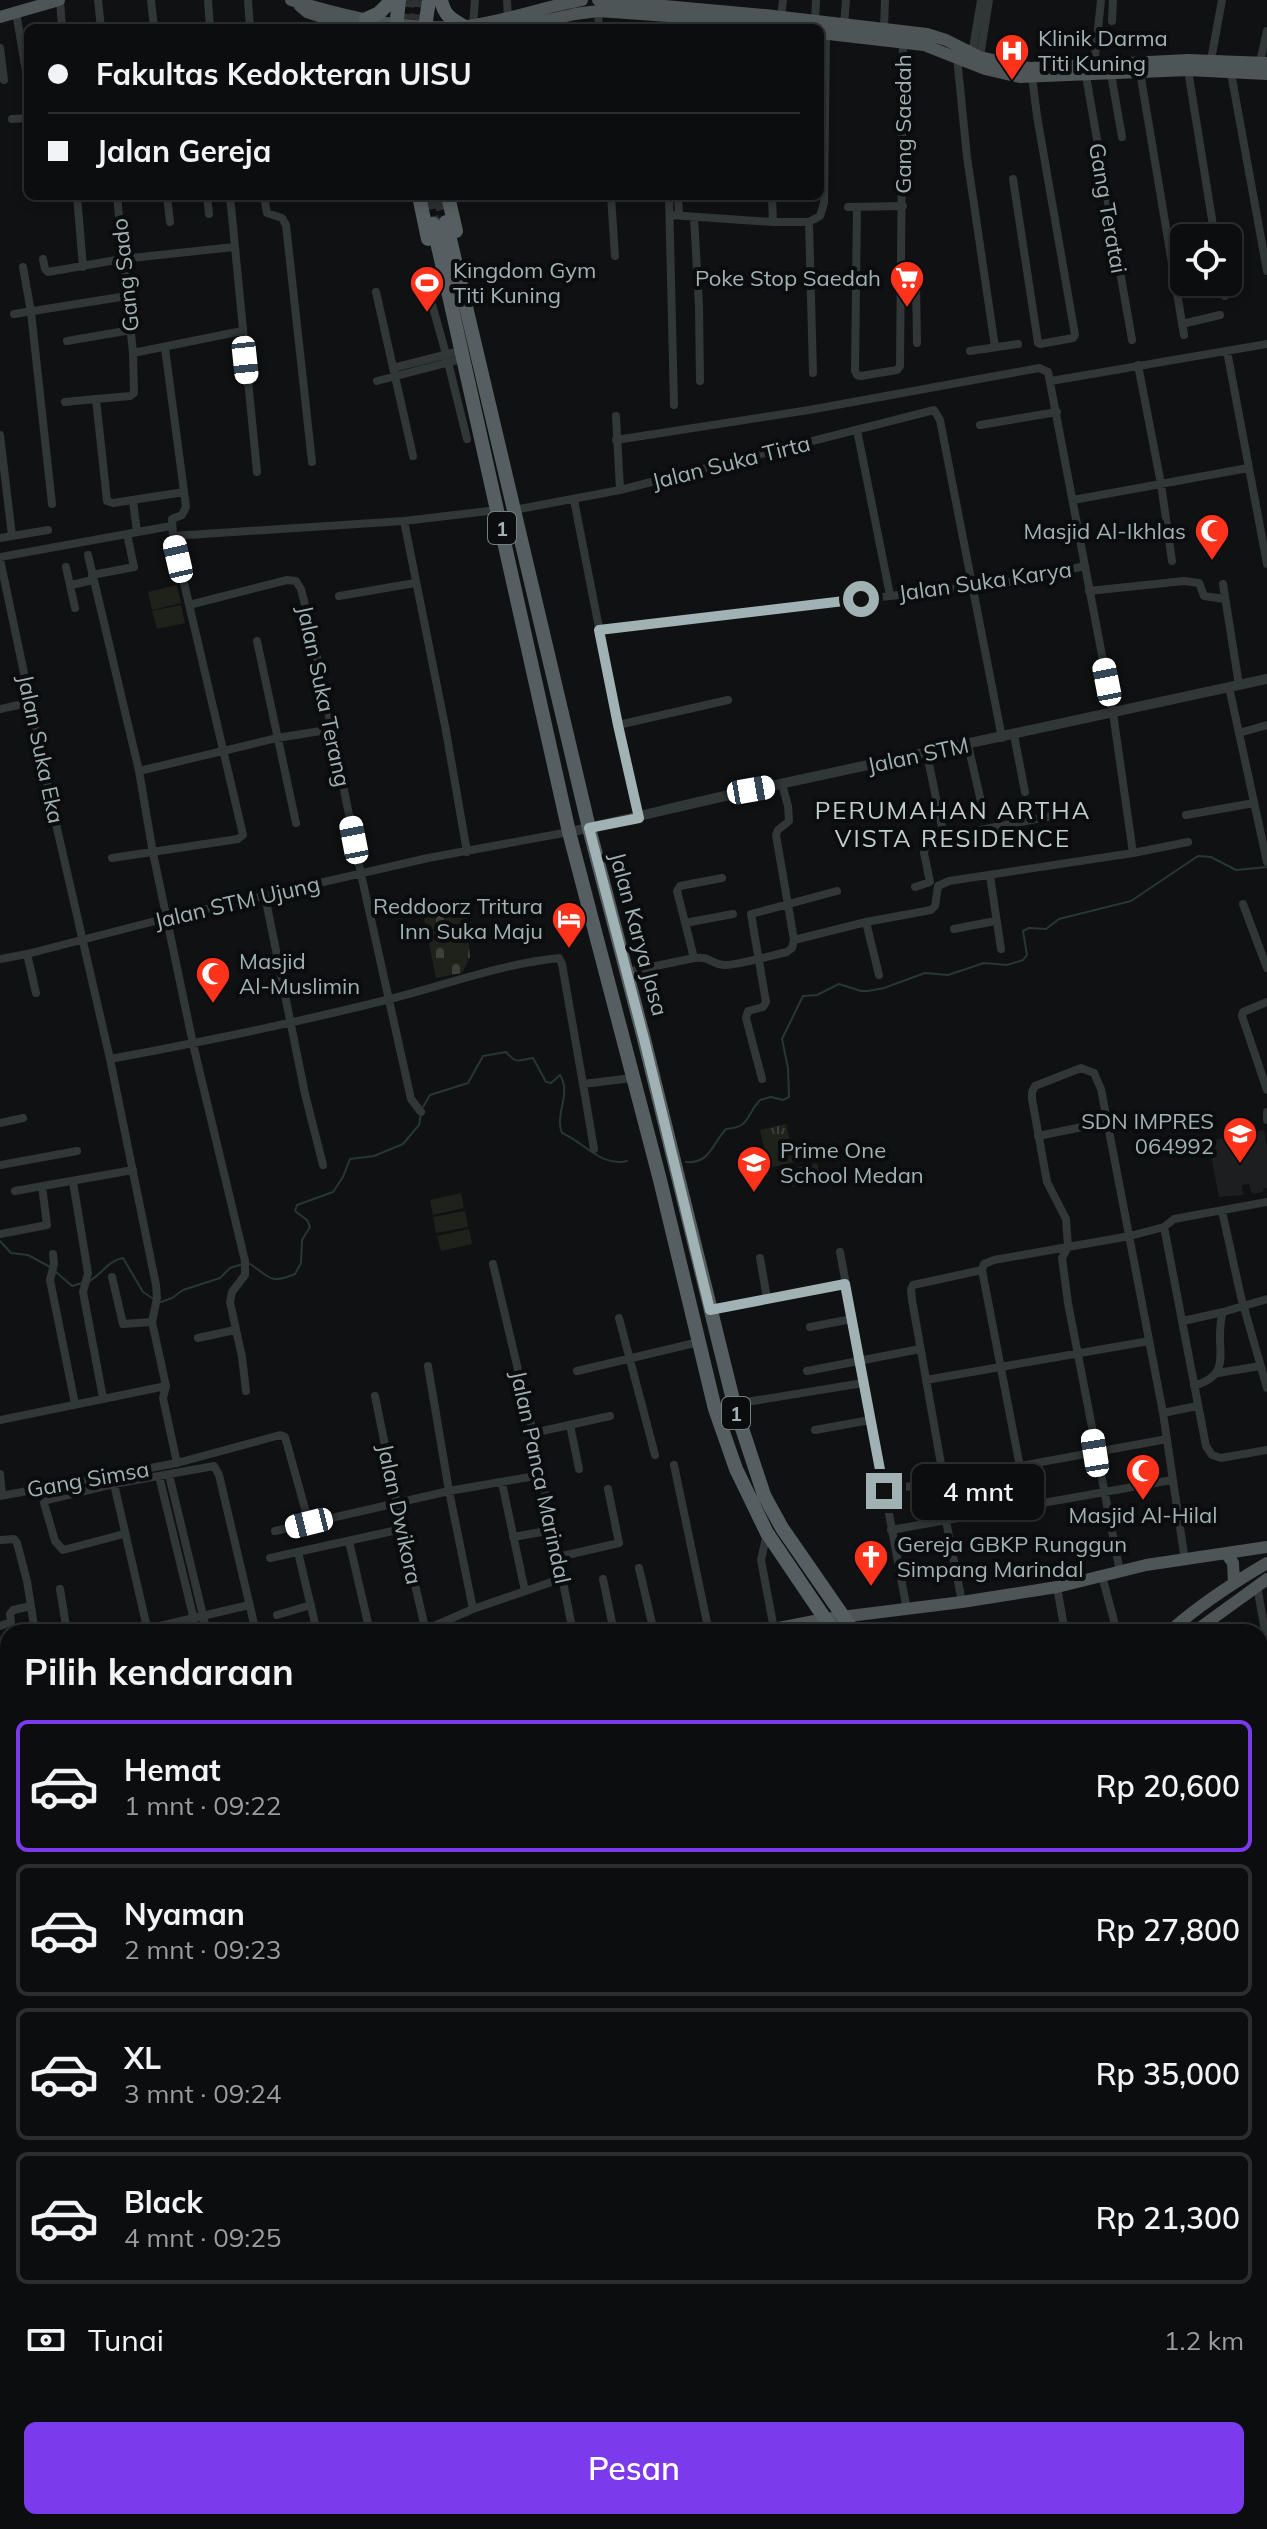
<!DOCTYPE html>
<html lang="id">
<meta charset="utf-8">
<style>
:root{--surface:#0c0d0e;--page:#151617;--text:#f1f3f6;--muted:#9a9c9e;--line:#2c2d2e;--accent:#7c3aed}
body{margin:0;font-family:Mulish,sans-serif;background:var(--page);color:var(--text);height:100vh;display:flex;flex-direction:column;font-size:30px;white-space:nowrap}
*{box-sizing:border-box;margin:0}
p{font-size:26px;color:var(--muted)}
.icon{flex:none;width:44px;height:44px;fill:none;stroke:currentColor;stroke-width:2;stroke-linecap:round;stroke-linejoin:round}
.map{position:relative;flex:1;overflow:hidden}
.side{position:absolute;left:0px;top:1624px;width:1268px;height:906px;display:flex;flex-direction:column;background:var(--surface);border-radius:24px 24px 0 0;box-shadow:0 4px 12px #0003,0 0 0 2px var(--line)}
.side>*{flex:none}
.banner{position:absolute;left:24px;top:24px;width:800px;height:176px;border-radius:12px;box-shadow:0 4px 12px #0003,0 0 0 2px var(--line);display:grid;align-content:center;height:176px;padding:0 24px;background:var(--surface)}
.controls{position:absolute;left:1170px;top:224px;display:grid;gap:16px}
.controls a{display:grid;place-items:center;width:72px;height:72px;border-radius:12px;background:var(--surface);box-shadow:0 4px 12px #0003,0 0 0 2px var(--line);font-size:40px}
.end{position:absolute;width:36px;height:36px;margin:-18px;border:10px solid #a0b2b4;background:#111;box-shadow:0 0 0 4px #111}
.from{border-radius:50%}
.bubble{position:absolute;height:56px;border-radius:12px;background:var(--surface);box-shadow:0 4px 12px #0003,0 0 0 2px var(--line);font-size:26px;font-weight:600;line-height:56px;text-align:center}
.car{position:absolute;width:24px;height:48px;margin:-24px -12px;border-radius:10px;box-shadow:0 0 6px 2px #0007;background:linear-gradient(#fff 24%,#345 0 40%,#fff 0 76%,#345 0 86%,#fff 0)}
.banner b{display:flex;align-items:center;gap:28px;height:76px;font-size:30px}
.banner b+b{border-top:2px solid var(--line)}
.banner i{width:20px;height:20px;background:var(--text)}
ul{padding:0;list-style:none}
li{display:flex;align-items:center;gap:24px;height:132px;margin:0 16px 12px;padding:0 8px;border:4px solid var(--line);border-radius:12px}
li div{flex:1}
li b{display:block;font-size:30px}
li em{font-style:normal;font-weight:600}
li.current{border-color:var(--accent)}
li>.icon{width:72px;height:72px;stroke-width:1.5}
h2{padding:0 24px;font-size:36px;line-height:96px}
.pay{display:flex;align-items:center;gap:20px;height:88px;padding:0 24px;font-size:30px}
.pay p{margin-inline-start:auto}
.primary-button{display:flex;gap:16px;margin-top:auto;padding:16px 24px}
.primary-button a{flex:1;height:92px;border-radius:12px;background:var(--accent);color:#fff;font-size:32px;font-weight:600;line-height:92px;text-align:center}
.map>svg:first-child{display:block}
</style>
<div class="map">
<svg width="1267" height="2529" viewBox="0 0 1267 2529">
<defs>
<pattern id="grass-tufts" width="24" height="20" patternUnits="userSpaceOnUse" patternTransform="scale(2)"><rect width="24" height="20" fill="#1e221a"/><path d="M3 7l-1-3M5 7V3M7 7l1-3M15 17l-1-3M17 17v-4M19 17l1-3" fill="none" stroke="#3b4039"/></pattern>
<pattern id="cemetery-stones" width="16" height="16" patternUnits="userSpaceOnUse" patternTransform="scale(2)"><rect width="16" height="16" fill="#1e221a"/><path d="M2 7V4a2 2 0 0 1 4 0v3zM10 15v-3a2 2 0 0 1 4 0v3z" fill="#3b4039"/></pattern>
<pattern id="water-rules" width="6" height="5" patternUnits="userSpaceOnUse" patternTransform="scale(2)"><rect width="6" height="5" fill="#263735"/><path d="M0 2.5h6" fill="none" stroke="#425250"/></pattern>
</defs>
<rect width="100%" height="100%" fill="#101112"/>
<path fill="#1c1e1f" d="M1264,1130L1267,1147V1188L1263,1189V1192L1252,1194L1249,1184L1242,1185L1243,1195L1219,1197L1208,1141Z"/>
<path fill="url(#grass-tufts)" d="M786,1124L795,1162L769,1168L760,1130Z"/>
<path fill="url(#cemetery-stones)" d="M465,904L470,957L462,973L436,978L423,914Z"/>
<path fill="#1e221a" d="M177,585L181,603L152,610L148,592Z
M181,605L185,623L157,629L152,611Z
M817,1163L821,1180L791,1187L787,1170Z
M461,1193L464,1208L433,1215L430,1200Z
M465,1211L468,1227L436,1233L433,1217Z
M469,1229L472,1244L441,1251L437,1236Z"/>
<path fill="url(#water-rules)" d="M0,2022L8,2061V2158L0,2120Z"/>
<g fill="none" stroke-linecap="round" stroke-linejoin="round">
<path stroke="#263735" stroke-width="2" d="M423,1107L430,1095L468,1083L483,1056L506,1052C518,1065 517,1060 533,1058L546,1082L551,1083L560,1075C572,1094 554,1115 562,1133C584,1142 600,1167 627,1161
M686,1162C710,1164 712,1144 726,1129C751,1127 745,1116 760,1100L771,1097L783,1100L789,1097L788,1068L782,1039L803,996L817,995L839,984L861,991H868L884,988L925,973L948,975L984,963L1007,965L1023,960L1027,955L1023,931L1029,928L1046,929L1059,919L1131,901L1198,856L1211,857L1236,870L1267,867
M0,1241L11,1253L28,1255L50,1267
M250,1264C269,1276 269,1285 295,1274L301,1263L302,1240L310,1227L307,1220L295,1211L297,1205L333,1192L343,1177L350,1159L374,1156L403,1144L419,1125L421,1114
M55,1271L72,1286L82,1283
M88,1282C101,1275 109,1260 123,1258L143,1292L155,1300
M161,1302L172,1298L183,1290L220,1278L230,1268L243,1264"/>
<path stroke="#2d3132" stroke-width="14" stroke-dasharray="14 7" stroke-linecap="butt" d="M405,28L408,0
M415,28L419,0
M427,196L433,224
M440,196L446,222"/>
<path stroke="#313637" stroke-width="8" d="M60,0L62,28
M98,0L101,28
M151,0L154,28
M208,0L210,28
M248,0L250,28
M507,0L508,18
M598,11L599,28
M16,12L28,83
M781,17L783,0
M1112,21L1113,0
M815,22L816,0
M473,25L475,0
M844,25L846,0
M884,29L885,0
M0,48L4,80
M972,54L981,0
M957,57L967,157L995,347
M980,57L989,0
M1211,60L1222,0
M1260,62L1267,31
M1094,66L1101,0
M1188,70L1215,238
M1140,72L1184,335
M1231,73L1267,271
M1111,74L1122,137
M1086,76L1132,340
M12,119L28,118
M1013,179L1038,343L1040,344L1073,338L1075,335L1037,116L1032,77
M77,196L83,267
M117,196L133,353L134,393L130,396L96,399L107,501L113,503L184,492
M167,196L170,222
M207,196L209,214
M230,196L257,472
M264,196L267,213L282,218L286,225L312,462
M611,196L615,256
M669,196L674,405
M678,196L679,215
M772,196L773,222
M848,207L903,206
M857,207L855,371L857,375L861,376L897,370L900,366L903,42
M670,215L773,222H809L820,216L824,203L826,34
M694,217L699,306L700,381
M809,222L813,373
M43,259L45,269L48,272L122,259L234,247
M23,267L31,312L52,504
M900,280L916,281L917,343
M1223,282L1225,296
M428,290L446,354L467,439
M376,292L413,456
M14,314L127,296
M1182,324L1220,315
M67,341L131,330
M970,351L1018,344
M1227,351L1267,564
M133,353L242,331
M1138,365L1161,484L1172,561
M393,368L456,352
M377,381L458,360
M1051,381L1267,344
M65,402L96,399
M616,416L620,490
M980,425L1057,412
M857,430L890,595
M0,435L12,536
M616,440L809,410L1039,368L1048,372L1113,713L1133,853L949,881L938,886L935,906L931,910L866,922L794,940L776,835L778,830L789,821L788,806L782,784
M574,500L618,725L639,818
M1073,500L1248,468
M133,501L137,532
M514,510L620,490L934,410L940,420L1002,738
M404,521L446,731L467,852
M173,536L404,521L497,510
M0,538L48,530
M88,555L139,771L153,853L193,1044L245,1261V1275L232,1292L230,1302L242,1357L246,1391
M0,557L171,526
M0,559L53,811L110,1059L156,1285L157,1298L152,1322L166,1386L163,1398L177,1463
M66,567L75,608
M92,575L134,567L127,534
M1223,584L1239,685
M71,585L93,580
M1089,591L1184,581L1199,583L1204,596L1225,599
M339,596L415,583
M189,605L287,580L296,581L301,589L312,632L361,874L411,1099L421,1112
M599,630L1010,582L1085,566
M257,641L296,823
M1229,687L1267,862
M0,709L32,702
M618,725L728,700
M1239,733L1267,725
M1014,735L1025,792
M968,745L982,806
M927,754L944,837L1052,816
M139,771L277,738L333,729
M1186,815L1254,803
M1133,853L1188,842
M112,858L238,839L243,835L173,536L172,519L182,515L186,507L165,348
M990,876L1001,949
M915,887L930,882L924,853L926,842L944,837
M265,896L305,1094L323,1165
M1243,904L1267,968
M866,922L879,975
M685,923L733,914
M954,929L995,921
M27,954L36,993
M694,958C712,956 710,964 724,965C734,966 774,955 787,952L792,948L794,940
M0,959L27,954L167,918L428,858L569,832
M627,972L694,958L677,891L680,886L722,878
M1267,1002L1243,1012L1242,1016L1267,1090
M110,1059C202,1042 295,1023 386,1000C443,986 500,964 559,958L562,964L583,1084L632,1078
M762,1079L746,1018L748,1011L763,1007L766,1002L751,914L837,891
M583,1084L594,1149
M1267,1112V1120
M0,1123L23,1118
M1038,1136L1107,1122
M0,1165L77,1151
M73,1182L88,1273L83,1292L103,1398
M15,1191L133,1170
M1222,1211L1241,1297L1267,1388
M1164,1227L1206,1446L1212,1455L1221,1458L1267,1450
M0,1234L47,1225L42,1186
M840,1252L907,1610
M53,1254L54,1264L50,1280L75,1404
M760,1258L767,1298
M493,1264L533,1433L573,1632
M982,1270L1020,1467
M112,1277L123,1324L152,1322
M710,1310L845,1284
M619,1318L655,1455
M1183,1321L1223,1312
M810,1327L852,1319
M198,1338L235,1330
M428,1366L449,1491L473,1609
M577,1371L699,1342
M807,1371L920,1349
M1218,1373L1260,1366
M926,1380L1149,1341
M1194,1386C1237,1373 1212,1347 1223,1312L1267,1299
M375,1396L402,1529L426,1632
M734,1404L857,1384
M1163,1413L1197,1406
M0,1420L166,1386
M570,1425L579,1469
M815,1430L870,1420
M533,1433L610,1416
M674,1465L709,1632
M0,1474L2,1495
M169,1475L207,1632
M159,1476L197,1632
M944,1481L912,1300L911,1290L913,1285L982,1270L984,1264L994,1260L1130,1236L1164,1227L1174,1219L1267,1202
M502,1483L525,1591
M114,1484L148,1632
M884,1491L1167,1439
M0,1496L177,1463L280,1435L285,1437L287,1444L309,1523
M946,1521L962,1602
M891,1530L1172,1480
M275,1531L449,1491L541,1475
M767,1533L761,1560L774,1629
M124,1534L63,1550L55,1541L44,1503L47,1500L114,1484L214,1466L219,1475L256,1632
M513,1537L553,1530
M0,1540L14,1539L17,1543L27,1581L35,1632
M349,1541L370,1632
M298,1552L317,1632
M558,1557L619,1543L608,1489
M270,1558L402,1529
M639,1568L654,1632
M1120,1572L1068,1303L1062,1258L1068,1247L1066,1219L1047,1182L1032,1099V1092L1035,1086L1081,1068L1094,1073L1101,1089L1163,1413L1185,1561
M1102,1576L1117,1632
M603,1579L614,1632
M1257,1586L1267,1642
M1057,1587L1065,1632
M60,1589L67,1632
M277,1615L311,1605
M0,1626L11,1622L10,1614L13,1610L31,1606
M147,1629L249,1605
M420,1632L473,1609L563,1578
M0,1652L8,1684
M1260,1812H1267
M0,1901L8,1938
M1260,1902L1267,1901
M1260,1957H1267
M1260,2062L1267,2060
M1260,2115L1267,2113
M1260,2183L1267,2181
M0,2184L8,2221
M1260,2215L1267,2214
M1260,2243L1267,2242
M1260,2250L1267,2286
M0,2267L8,2264
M0,2356L8,2353
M0,2403L8,2402
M1260,2469L1267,2468
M0,2477L8,2475
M71,2522L72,2529
M131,2522L132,2529
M301,2522L302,2529
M340,2522L341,2529
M380,2522L381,2529
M587,2529L610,2524
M688,2529L703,2526"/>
<path stroke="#313637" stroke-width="10" d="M569,832C630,819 691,803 752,790C924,753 1095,716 1267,679
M256,2522L258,2529
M528,2522L529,2529
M870,2529L895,2522"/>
<path stroke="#4d5557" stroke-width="12" d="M291,0C346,17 409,32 467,26C506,21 543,7 582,0
M598,0L765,15L927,34L946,40L980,57L1030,68L1188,60L1267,63
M300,6L307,12L355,28
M0,17L59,0
M513,28L575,14L598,11L668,16L782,28
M820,33L924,45L985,69L1020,77L1188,70L1267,74
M1226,1553L1233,1563L1234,1582
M758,1632L825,1619L962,1602L1057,1587L1146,1565L1267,1547
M1169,1632C1199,1605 1233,1583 1267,1563
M1194,1632L1267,1579
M0,1834L8,1832"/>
<path stroke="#555e60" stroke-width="14" d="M441,0C444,15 451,19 463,26
M366,19L379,13L392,0
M396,28L399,0
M425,28L429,0
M419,196L428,239
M448,196L456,231
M446,222L589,828L644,1039L734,1404L764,1495L782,1528L854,1632
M433,224L569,832L660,1180L715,1409L736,1469L767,1533L834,1632
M1015,2522V2529
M1028,2522L1029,2529"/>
</g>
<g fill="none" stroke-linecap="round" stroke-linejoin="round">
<path stroke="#a0b2b4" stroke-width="10" d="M861,599L599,630L618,725L639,818L589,828L644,1039L710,1310L845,1284L884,1491"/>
</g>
<defs>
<symbol id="hospital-pin" viewBox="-11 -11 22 30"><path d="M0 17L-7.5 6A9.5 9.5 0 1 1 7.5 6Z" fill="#ff331c" stroke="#0b0c0d"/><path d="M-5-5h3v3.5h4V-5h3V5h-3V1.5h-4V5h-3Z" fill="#fff"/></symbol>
<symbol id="supermarket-pin" viewBox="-11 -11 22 30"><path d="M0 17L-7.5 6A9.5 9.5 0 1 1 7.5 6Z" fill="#ff331c" stroke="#0b0c0d"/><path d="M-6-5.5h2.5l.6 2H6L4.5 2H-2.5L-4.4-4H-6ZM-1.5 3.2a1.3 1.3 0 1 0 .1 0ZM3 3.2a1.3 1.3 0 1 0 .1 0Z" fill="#fff"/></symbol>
<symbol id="stadium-pin" viewBox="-11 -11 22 30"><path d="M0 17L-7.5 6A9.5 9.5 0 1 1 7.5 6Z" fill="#ff331c" stroke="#0b0c0d"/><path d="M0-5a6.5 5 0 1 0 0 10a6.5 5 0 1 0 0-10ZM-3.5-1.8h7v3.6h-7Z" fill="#fff"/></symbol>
<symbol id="mosque-pin" viewBox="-11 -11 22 30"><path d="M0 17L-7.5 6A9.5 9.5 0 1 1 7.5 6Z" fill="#ff331c" stroke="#0b0c0d"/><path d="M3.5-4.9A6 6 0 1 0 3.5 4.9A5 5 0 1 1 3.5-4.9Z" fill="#fff"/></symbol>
<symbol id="hotel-pin" viewBox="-11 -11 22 30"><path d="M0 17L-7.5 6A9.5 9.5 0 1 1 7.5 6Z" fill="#ff331c" stroke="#0b0c0d"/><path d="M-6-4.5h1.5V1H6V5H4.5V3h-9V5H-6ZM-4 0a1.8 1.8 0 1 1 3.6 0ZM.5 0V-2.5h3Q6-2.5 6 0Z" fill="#fff"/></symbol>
<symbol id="school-pin" viewBox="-11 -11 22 30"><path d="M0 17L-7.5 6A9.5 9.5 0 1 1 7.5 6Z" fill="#ff331c" stroke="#0b0c0d"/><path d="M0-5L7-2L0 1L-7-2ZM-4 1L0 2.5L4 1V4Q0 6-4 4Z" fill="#fff"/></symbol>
<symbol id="church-pin" viewBox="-11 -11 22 30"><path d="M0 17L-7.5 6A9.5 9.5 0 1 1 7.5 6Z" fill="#ff331c" stroke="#0b0c0d"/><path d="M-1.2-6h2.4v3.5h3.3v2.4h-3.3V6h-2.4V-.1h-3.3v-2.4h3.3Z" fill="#fff"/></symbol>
</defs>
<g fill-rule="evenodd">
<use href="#hospital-pin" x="992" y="31" width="40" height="54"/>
<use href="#supermarket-pin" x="887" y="258" width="40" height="54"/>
<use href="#stadium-pin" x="407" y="263" width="40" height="54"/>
<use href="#mosque-pin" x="1192" y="511" width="40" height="54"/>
<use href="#hotel-pin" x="549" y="899" width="40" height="54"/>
<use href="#mosque-pin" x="193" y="954" width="40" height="54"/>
<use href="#school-pin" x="1220" y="1114" width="40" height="54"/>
<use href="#school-pin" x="734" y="1143" width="40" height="54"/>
<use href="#mosque-pin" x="1123" y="1451" width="40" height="54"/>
<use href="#church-pin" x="851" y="1537" width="40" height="54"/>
</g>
<g text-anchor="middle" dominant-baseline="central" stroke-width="8" stroke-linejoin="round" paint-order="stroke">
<g fill="#0b0c0d" stroke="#738082" stroke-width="2">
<rect x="488" y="512" width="28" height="32" rx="6"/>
<rect x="722" y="1397" width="28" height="32" rx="6"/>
</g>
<g font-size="20" font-weight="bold" fill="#a0b2b4">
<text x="502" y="528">1</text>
<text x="736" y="1413">1</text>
</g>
<g font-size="22" fill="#a0b2b4" stroke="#0b0c0d" text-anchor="start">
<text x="1038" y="38">Klinik Darma<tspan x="1038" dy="25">Titi Kuning</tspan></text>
<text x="453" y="270">Kingdom Gym<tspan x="453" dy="25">Titi Kuning</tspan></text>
<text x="881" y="278" text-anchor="end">Poke Stop Saedah</text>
<text x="1186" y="531" text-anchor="end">Masjid Al-Ikhlas</text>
<text x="543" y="906" text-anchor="end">Reddoorz Tritura<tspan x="543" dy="25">Inn Suka Maju</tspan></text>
<text x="239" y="961">Masjid<tspan x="239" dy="25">Al-Muslimin</tspan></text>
<text x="1214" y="1121" text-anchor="end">SDN IMPRES<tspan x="1214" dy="25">064992</tspan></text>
<text x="780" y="1150">Prime One<tspan x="780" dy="25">School Medan</tspan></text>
<text x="1143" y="1515" text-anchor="middle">Masjid Al-Hilal</text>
<text x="897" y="1544">Gereja GBKP Runggun<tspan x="897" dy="25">Simpang Marindal</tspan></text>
</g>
<g font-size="22" fill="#a0b2b4" stroke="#0b0c0d">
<text transform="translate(903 124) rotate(-90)">Gang Saedah</text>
<text transform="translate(1108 208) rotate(80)">Gang Teratai</text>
<text transform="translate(125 275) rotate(-96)">Gang Sado</text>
<text transform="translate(731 462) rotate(-14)">Jalan Suka Tirta</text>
<text transform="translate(985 581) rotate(-8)">Jalan Suka Karya</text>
<text transform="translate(324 696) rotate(78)">Jalan Suka Terang</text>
<text transform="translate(41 749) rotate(78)">Jalan Suka Eka</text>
<text transform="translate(918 755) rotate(-12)">Jalan STM</text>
<text transform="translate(237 902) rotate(-13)">Jalan STM Ujung</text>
<text transform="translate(639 934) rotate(75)">Jalan Karya Jasa</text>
<text transform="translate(541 1477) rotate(78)">Jalan Panca Marindal</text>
<text transform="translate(88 1479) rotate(-10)">Gang Simsa</text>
<text transform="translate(400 1514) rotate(78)">Jalan Dwikora</text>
</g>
<g font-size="24" letter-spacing="2" fill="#c1ced0" stroke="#0b0c0d">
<text x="953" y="810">PERUMAHAN ARTHA<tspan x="953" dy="28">VISTA RESIDENCE</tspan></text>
</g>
</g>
</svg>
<div class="controls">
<a><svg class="icon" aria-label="locate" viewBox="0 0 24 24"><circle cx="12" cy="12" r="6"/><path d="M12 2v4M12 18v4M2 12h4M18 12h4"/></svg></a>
</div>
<i class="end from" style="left:861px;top:599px"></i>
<i class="end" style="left:884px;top:1491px"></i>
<div class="bubble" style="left:912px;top:1464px;width:132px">4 mnt</div>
<i class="car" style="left:245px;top:360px;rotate:174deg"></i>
<i class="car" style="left:178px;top:559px;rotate:347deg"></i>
<i class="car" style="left:1107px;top:682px;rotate:349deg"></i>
<i class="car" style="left:751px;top:790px;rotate:80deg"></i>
<i class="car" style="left:354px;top:840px;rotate:349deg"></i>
<i class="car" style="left:1095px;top:1453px;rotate:351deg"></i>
<i class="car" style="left:309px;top:1523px;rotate:256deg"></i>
<div class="banner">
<b><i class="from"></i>Fakultas Kedokteran UISU</b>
<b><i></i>Jalan Gereja</b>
</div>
<section class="side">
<h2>Pilih kendaraan</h2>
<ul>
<li class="current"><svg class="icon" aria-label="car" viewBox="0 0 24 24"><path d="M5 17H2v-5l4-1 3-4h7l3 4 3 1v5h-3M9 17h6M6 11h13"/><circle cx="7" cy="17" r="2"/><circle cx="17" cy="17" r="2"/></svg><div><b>Hemat</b><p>1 mnt · 09:22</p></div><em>Rp 20,600</em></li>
<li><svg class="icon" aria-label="car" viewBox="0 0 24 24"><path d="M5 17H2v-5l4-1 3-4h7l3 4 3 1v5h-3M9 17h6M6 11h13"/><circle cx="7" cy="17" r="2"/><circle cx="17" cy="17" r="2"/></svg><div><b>Nyaman</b><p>2 mnt · 09:23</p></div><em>Rp 27,800</em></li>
<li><svg class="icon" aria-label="car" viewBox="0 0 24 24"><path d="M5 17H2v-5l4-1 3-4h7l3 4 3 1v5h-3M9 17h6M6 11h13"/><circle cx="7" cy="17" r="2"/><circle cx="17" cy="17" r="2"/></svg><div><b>XL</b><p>3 mnt · 09:24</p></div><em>Rp 35,000</em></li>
<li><svg class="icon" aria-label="car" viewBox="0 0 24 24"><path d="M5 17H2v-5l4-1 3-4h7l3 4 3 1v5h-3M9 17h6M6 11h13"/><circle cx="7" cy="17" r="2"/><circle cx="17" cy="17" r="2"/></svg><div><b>Black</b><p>4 mnt · 09:25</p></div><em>Rp 21,300</em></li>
</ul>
<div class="pay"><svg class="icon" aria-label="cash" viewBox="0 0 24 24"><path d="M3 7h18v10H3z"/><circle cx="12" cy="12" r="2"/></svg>Tunai<p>1.2 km</p></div>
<div class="primary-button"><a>Pesan</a></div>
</section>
</div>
